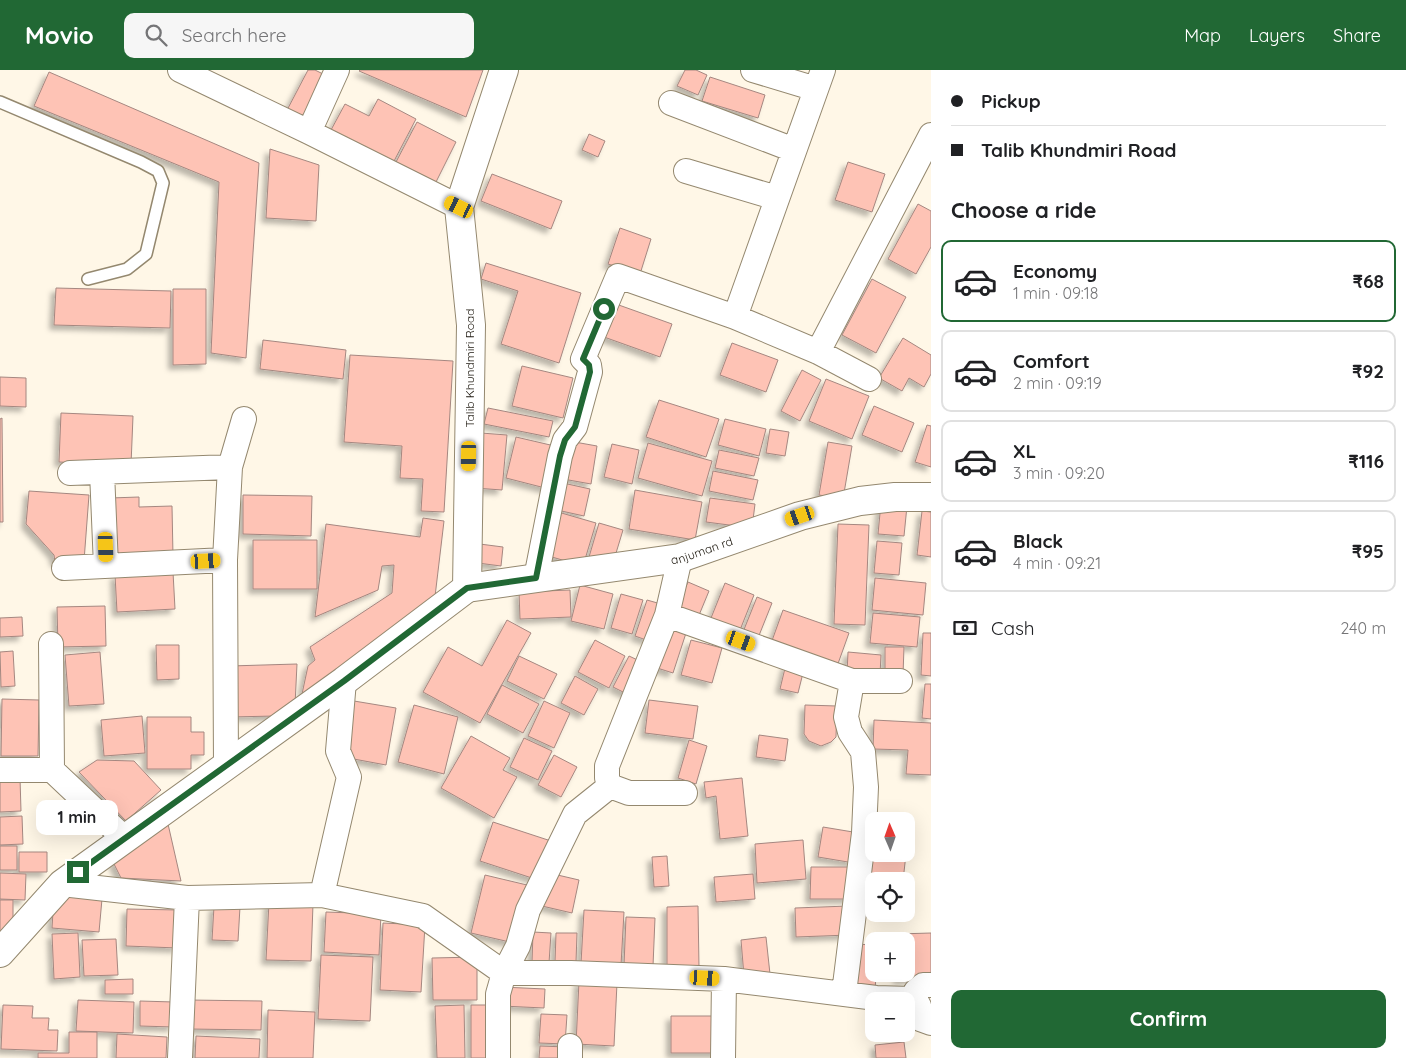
<!DOCTYPE html>
<meta charset="utf-8">
<style>
:root{--surface:#fff;--page:#f6f6f6;--text:#202124;--muted:#757577;--line:#e0e0e0;--accent:#216834}
body{margin:0;font-family:Quicksand,sans-serif;background:var(--page);color:var(--text);height:100vh;display:flex;flex-direction:column;font-size:19px;white-space:nowrap}
*{box-sizing:border-box;margin:0}
p{font-size:16px;color:var(--muted)}
.icon{flex:none;width:28px;height:28px;fill:none;stroke:currentColor;stroke-width:2;stroke-linecap:round;stroke-linejoin:round}
.map{position:relative;flex:1;overflow:hidden}
.panel{display:flex;flex-direction:column;background:var(--surface);width:475px}
.panel>*{flex:none}
.hud{display:grid;align-content:center;height:110px;padding:0 20px;background:var(--surface)}
.needle{width:32px;rotate:358deg}
.tools{position:absolute;left:865px;top:742px;display:grid;gap:10px}
.tools a{display:grid;place-items:center;width:50px;height:50px;border-radius:10px;background:var(--surface);box-shadow:0 5px 20px #0002;font-size:25px}
.end{position:absolute;width:22px;height:22px;margin:-11px;border:6px solid #216834;background:#fff;box-shadow:0 0 0 2px #fff}
.from{border-radius:50%}
.bubble{position:absolute;height:35px;border-radius:10px;background:var(--surface);box-shadow:0 5px 20px #0002;font-size:16px;font-weight:700;line-height:35px;text-align:center}
.car{position:absolute;width:15px;height:30px;margin:-15px -8px;border-radius:6px;box-shadow:0 0 4px 1px #0007;background:linear-gradient(#f5c518 24%,#345 0 40%,#f5c518 0 76%,#345 0 86%,#f5c518 0)}
.hud b{display:flex;align-items:center;gap:18px;height:48px;font-size:19px}
.hud b+b{border-top:1px solid var(--line)}
.hud i{width:12px;height:12px;background:var(--text)}
ul{padding:0;list-style:none}
li{display:flex;align-items:center;gap:15px;height:82px;margin:0 10px 8px;padding:0 10px;border:2px solid var(--line);border-radius:10px}
li div{flex:1}
li b{display:block;font-size:19px}
li em{font-style:normal;font-weight:700}
li.selected{border-color:var(--accent)}
li>.icon{width:45px;height:45px;stroke-width:1.5}
h2{padding:0 20px;font-size:22px;line-height:60px}
.pay{display:flex;align-items:center;gap:12px;height:55px;padding:0 20px;font-size:19px}
.pay p{margin-inline-start:auto}
.cta{display:flex;gap:10px;margin-top:auto;padding:10px 20px}
.cta a{flex:1;height:58px;border-radius:10px;background:var(--accent);color:#fff;font-size:20px;font-weight:700;line-height:58px;text-align:center}
header{display:flex;align-items:center;gap:30px;box-sizing:border-box;height:70px;padding:0 25px;background:var(--accent);color:#fff}
header strong{font-size:24px}
nav{display:flex;gap:28px;margin-inline-start:auto;font-size:18px}
.search{width:350px;height:45px;background:var(--page);display:flex;align-items:center;gap:12px;box-sizing:border-box;padding:0 18px;border-radius:10px;color:var(--muted);font-size:19px}
main{display:flex;flex:1;min-height:0}
.map>svg:first-child{display:block}
</style>
<header>
<strong>Movio</strong>
<div class="search"><svg class="icon" aria-label="search" viewBox="0 0 24 24"><circle cx="10" cy="10" r="6"/><path d="M15 15l6 6"/></svg>Search here</div>
<nav><a>Map</a><a>Layers</a><a>Share</a></nav>
</header>
<main>
<div class="map">
<svg width="931" height="988" viewBox="0 0 931 988">
<defs>
<filter id="shadow"><feDropShadow dx="-4.5" dy="4.5" stdDeviation="2.5" flood-color="#0004"/></filter>
</defs>
<rect width="100%" height="100%" fill="#fff7e7"/>
<path fill="#fec3b5" stroke="#a58780" filter="url(#shadow)" d="M308,0H315L331,8L308,53L286,42Z
M360,0H483L466,47L359,1Z
M685,0H696L707,5L698,25L677,16Z
M49,2L259,93L246,288L211,283L219,112L34,36Z
M710,7L765,25L758,48L702,31Z
M378,29L416,49L393,93L331,60L345,34L369,46Z
M417,52L456,72L436,112L396,92Z
M589,64L605,71L598,87L582,80Z
M270,79L319,95L316,151L266,148Z
M848,92L885,104L872,142L835,130Z
M492,104L562,131L551,159L481,131Z
M918,134L931,141V177L916,204L888,189Z
M620,158L651,169L640,204L608,194Z
M486,193L581,223L559,293L501,274L518,221L481,209Z
M872,209L906,227L876,283L842,265Z
M56,218L171,221L170,258L54,255Z
M173,219H206V294L173,295Z
M616,234L672,254L660,287L604,267Z
M903,268L931,285V304L924,317L909,308L902,321L879,308Z
M263,270L346,280L343,309L260,299Z
M732,273L778,290L766,322L720,305Z
M350,285L453,291L444,442L421,441L423,409L400,408L402,376L344,372Z
M522,296L573,308L563,348L512,336Z
M802,300L821,310L800,351L781,341Z
M0,307L26,308V337L0,336Z
M826,309L869,326L852,369L809,351Z
M659,330L719,349L706,387L646,367Z
M874,336L914,353L902,382L862,365Z
M488,338L553,351L549,367L484,354Z
M61,343L133,346L131,395L59,392Z
M2,348L3,452H0V349Z
M725,349L766,359L759,386L718,375Z
M927,355L931,356V397L915,392Z
M770,359L789,362L785,386L766,383Z
M481,363L507,365L502,420L475,418Z
M516,367L559,377L549,419L506,408Z
M569,371L597,376L591,414L563,409Z
M828,372L852,376L843,429L819,425Z
M648,373L712,391L702,426L638,408Z
M612,374L639,380L632,414L604,407Z
M719,380L759,388L754,406L715,398Z
M713,401L758,410L753,430L709,421Z
M563,413L590,419L584,446L557,440Z
M635,420L702,432L695,470L629,459Z
M29,421L89,425L84,491L55,492L54,485L26,454Z
M243,425L312,426L311,466L243,464Z
M139,427V437L172,436L173,486L111,487L110,428Z
M710,428L755,434L752,458L706,452Z
M881,433L907,436L904,466L878,464Z
M922,441L931,442V487L917,485Z
M558,442L596,453L583,496L545,485Z
M423,448L444,451L434,535L417,554L302,624L308,596L315,590L310,577L392,523L394,495L382,496L378,520L315,547L326,454L420,467Z
M599,453L623,460L613,493L589,487Z
M838,454L869,455L865,555L834,554Z
M253,470H317V519H253Z
M877,471L902,473L899,505L874,503Z
M472,473L503,477L501,496L470,492Z
M173,502L175,539L117,542L115,505Z
M875,508L926,513L923,545L872,540Z
M688,512L709,521L697,550L675,541Z
M725,513L754,525L738,565L709,553Z
M580,515L613,524L604,559L571,551Z
M570,520L571,547L520,549L519,522Z
M621,524L643,530L632,564L611,558Z
M757,527L772,533L756,573L741,567Z
M647,530L661,534L649,571L635,566Z
M105,536L106,576L58,577L57,537Z
M783,540L849,563L835,602L769,579Z
M873,543L920,547L917,577L870,573Z
M22,547L23,566L0,567V548Z
M507,550L531,563L480,653L423,622L448,577L482,596Z
M667,554L687,560L673,603L654,597Z
M923,563H931V606L921,605Z
M595,570L625,586L609,618L578,602Z
M691,570L722,578L712,613L681,605Z
M156,575H179V609L157,610Z
M885,577H904L903,605H885Z
M13,581L15,616L1,617L0,582Z
M100,582L104,634L69,636L65,585Z
M848,582L881,585L880,605L847,603Z
M519,586L557,604L544,629L507,611Z
M629,586L644,593L629,625L613,617Z
M297,594L295,635L275,646L231,647L230,596Z
M786,594L804,599L798,623L780,619Z
M575,606L598,619L584,645L561,633Z
M925,614H931V649L922,648Z
M502,615L539,634L523,663L487,644Z
M2,629L39,630L38,686H1Z
M649,630L698,636L693,669L645,663Z
M354,631L396,638L386,695L343,687Z
M544,631L570,643L554,678L528,666Z
M414,635L458,647L444,704L398,692Z
M805,635L837,636L836,667L831,672L821,676L809,671L804,664Z
M142,646L145,683L104,686L101,650Z
M147,647H191V662H204V685H191V699H147Z
M874,650L931,653V705L906,704L908,680L873,679Z
M759,665L788,669L785,691L756,687Z
M471,666L510,688L503,700L517,707L494,748L441,718Z
M524,668L552,681L538,710L510,697Z
M689,670L707,676L696,714L678,708Z
M554,685L577,697L561,727L538,715Z
M97,690L134,691L161,720L126,751L79,702Z
M20,708L21,741L0,742V709Z
M742,708L748,766L720,769L716,726L706,728L704,712Z
M22,746L23,774L0,775V747Z
M493,752L551,771L538,810L480,791Z
M168,754L181,811L121,808L113,792Z
M823,757L859,763L854,793L818,787Z
M803,770L806,809L757,813L755,774Z
M874,775V784H906L903,811L866,810Z
M0,776H17V800H0Z
M19,782H47V802H19Z
M667,786L669,816L654,817L652,787Z
M811,797H852V829H810Z
M0,803L26,804L25,830L0,829Z
M549,803L579,810L572,843L542,836Z
M753,804L755,829L716,832L714,807Z
M485,805L527,815L514,873L471,863Z
M54,825L102,829L99,862L52,858Z
M0,830H13V864H0Z
M269,832L313,834L311,891L266,890Z
M214,836L240,837L238,871L212,870Z
M698,836L699,897L667,898V837Z
M848,836L849,865L796,867L795,838Z
M127,839L179,840L178,878L126,876Z
M584,840L624,842L621,895L581,893Z
M326,842L381,844L379,885L324,882Z
M626,847L655,848L653,896L624,895Z
M383,853L425,855L421,922L380,920Z
M533,862L551,863L549,893L532,892Z
M78,863L80,907L54,909L52,864Z
M556,863H577L576,892H555Z
M931,863V908L898,909V904H906V871H897V864Z
M766,867L770,904L744,906L741,870Z
M116,869L118,905L84,906L82,870Z
M855,874L874,875V904H876L875,922L851,920Z
M321,885L373,887L370,951L318,949Z
M477,887V930H433L432,888Z
M133,909V924H105V910Z
M579,911L617,913L614,976L576,974Z
M502,917L545,919L544,938L502,936Z
M78,930L134,932L133,963L76,961Z
M189,930L262,931L261,960L189,959Z
M140,931L174,932L173,957L140,956Z
M3,935L33,936L32,948H49L48,960H58L57,981L1,979Z
M464,935L465,988H437L435,936Z
M471,935H494V988H471Z
M268,940L315,942L313,988H267Z
M541,944L567,945L565,974L539,973Z
M671,946H721L720,983H671Z
M69,962H97V988H38V983H69Z
M117,964L167,967L166,988H116Z
M196,966L260,969L259,988H195Z
M904,972L906,988H876L875,975Z
M540,976L567,977L566,988H539Z"/>
<g fill="none" stroke-linecap="round" stroke-linejoin="round">
<defs>
<path id="service" d="M0,32L141,92L158,101L163,113L146,184L127,199L88,209"/>
<path id="minor" d="M180,0L309,62L459,137
M753,0L816,19
M671,33L794,80
M309,62L337,0
M686,101L777,128
M735,247L823,0
M818,282L931,65
M102,402L106,496
M70,403L230,397
M680,488L667,545L607,696V708L610,716L629,723H685
M64,498L225,490
M536,508L560,386L565,370L575,357L590,302L589,295L583,289L618,206L735,247L818,282L869,309
M667,545L852,611H900
M51,574L52,700L124,768
M226,696L225,490L230,397L244,349
M0,700H52
M62,814L187,828L322,825L423,846L504,903H571L724,909L876,928L911,929C921,932 920,940 920,949L931,953
M322,825L349,707L338,681L344,611
M844,923L864,763L866,717L863,682L850,662L846,647L852,611
M916,931V921L923,915H931
M180,988L187,828
M498,988V924L504,903L518,876L528,840L575,744L610,716
M570,988V976
M723,988L724,909"/>
<g id="tertiary">
<path id="s1" d="M467,518L680,488L800,446L860,431L895,427H931"/>
<path d="M0,883L62,814L344,611L467,518L471,255L459,137L504,0"/>
</g>
</defs>
<use href="#service" stroke="#94886f" stroke-width="14"/>
<use href="#minor" stroke="#94886f" stroke-width="26"/>
<use href="#tertiary" stroke="#94886f" stroke-width="30"/>
<use href="#service" stroke="#fff" stroke-width="11"/>
<use href="#minor" stroke="#fff" stroke-width="24"/>
<use href="#tertiary" stroke="#fff" stroke-width="28"/>
</g>
<g fill="none" stroke-linecap="round" stroke-linejoin="round">
<path stroke="#216834" stroke-width="6" d="M78,802L344,611L467,518L536,508L560,386L565,370L575,357L590,302L589,295L583,289L604,239"/>
</g>
<g text-anchor="middle" dominant-baseline="central" stroke-width="5" stroke-linejoin="round" paint-order="stroke">
<g font-size="12" fill="#1c170e" stroke="#fff">
<text transform="translate(469 298) rotate(-90)">Talib Khundmiri Road</text>
<text stroke="none"><textPath href="#s1" startOffset="238">anjuman rd</textPath></text>
</g>
</g>
</svg>
<div class="tools">
<a><svg class="needle" viewBox="-14 -14 28 28"><path d="M0-13l5 13h-10z" fill="#e53935"/><path d="M0 13l5-13h-10z" fill="#757577"/></svg></a>
<a><svg class="icon" aria-label="locate" viewBox="0 0 24 24"><circle cx="12" cy="12" r="6"/><path d="M12 2v4M12 18v4M2 12h4M18 12h4"/></svg></a>
<a>+</a>
<a>−</a>
</div>
<i class="end from" style="left:604px;top:239px"></i>
<i class="end" style="left:78px;top:802px"></i>
<div class="bubble" style="left:36px;top:730px;width:82px">1 min</div>
<i class="car" style="left:459px;top:137px;rotate:296deg"></i>
<i class="car" style="left:469px;top:386px;rotate:181deg"></i>
<i class="car" style="left:800px;top:446px;rotate:251deg"></i>
<i class="car" style="left:106px;top:477px;rotate:178deg"></i>
<i class="car" style="left:206px;top:491px;rotate:87deg"></i>
<i class="car" style="left:741px;top:571px;rotate:110deg"></i>
<i class="car" style="left:705px;top:908px;rotate:93deg"></i>
</div>
<section class="panel">
<div class="hud">
<b><i class="from"></i>Pickup</b>
<b><i></i>Talib Khundmiri Road</b>
</div>
<h2>Choose a ride</h2>
<ul>
<li class="selected"><svg class="icon" aria-label="car" viewBox="0 0 24 24"><path d="M5 17H2v-5l4-1 3-4h7l3 4 3 1v5h-3M9 17h6M6 11h13"/><circle cx="7" cy="17" r="2"/><circle cx="17" cy="17" r="2"/></svg><div><b>Economy</b><p>1 min · 09:18</p></div><em>₹68</em></li>
<li><svg class="icon" aria-label="car" viewBox="0 0 24 24"><path d="M5 17H2v-5l4-1 3-4h7l3 4 3 1v5h-3M9 17h6M6 11h13"/><circle cx="7" cy="17" r="2"/><circle cx="17" cy="17" r="2"/></svg><div><b>Comfort</b><p>2 min · 09:19</p></div><em>₹92</em></li>
<li><svg class="icon" aria-label="car" viewBox="0 0 24 24"><path d="M5 17H2v-5l4-1 3-4h7l3 4 3 1v5h-3M9 17h6M6 11h13"/><circle cx="7" cy="17" r="2"/><circle cx="17" cy="17" r="2"/></svg><div><b>XL</b><p>3 min · 09:20</p></div><em>₹116</em></li>
<li><svg class="icon" aria-label="car" viewBox="0 0 24 24"><path d="M5 17H2v-5l4-1 3-4h7l3 4 3 1v5h-3M9 17h6M6 11h13"/><circle cx="7" cy="17" r="2"/><circle cx="17" cy="17" r="2"/></svg><div><b>Black</b><p>4 min · 09:21</p></div><em>₹95</em></li>
</ul>
<div class="pay"><svg class="icon" aria-label="cash" viewBox="0 0 24 24"><path d="M3 7h18v10H3z"/><circle cx="12" cy="12" r="2"/></svg>Cash<p>240 m</p></div>
<div class="cta"><a>Confirm</a></div>
</section>
</main>
